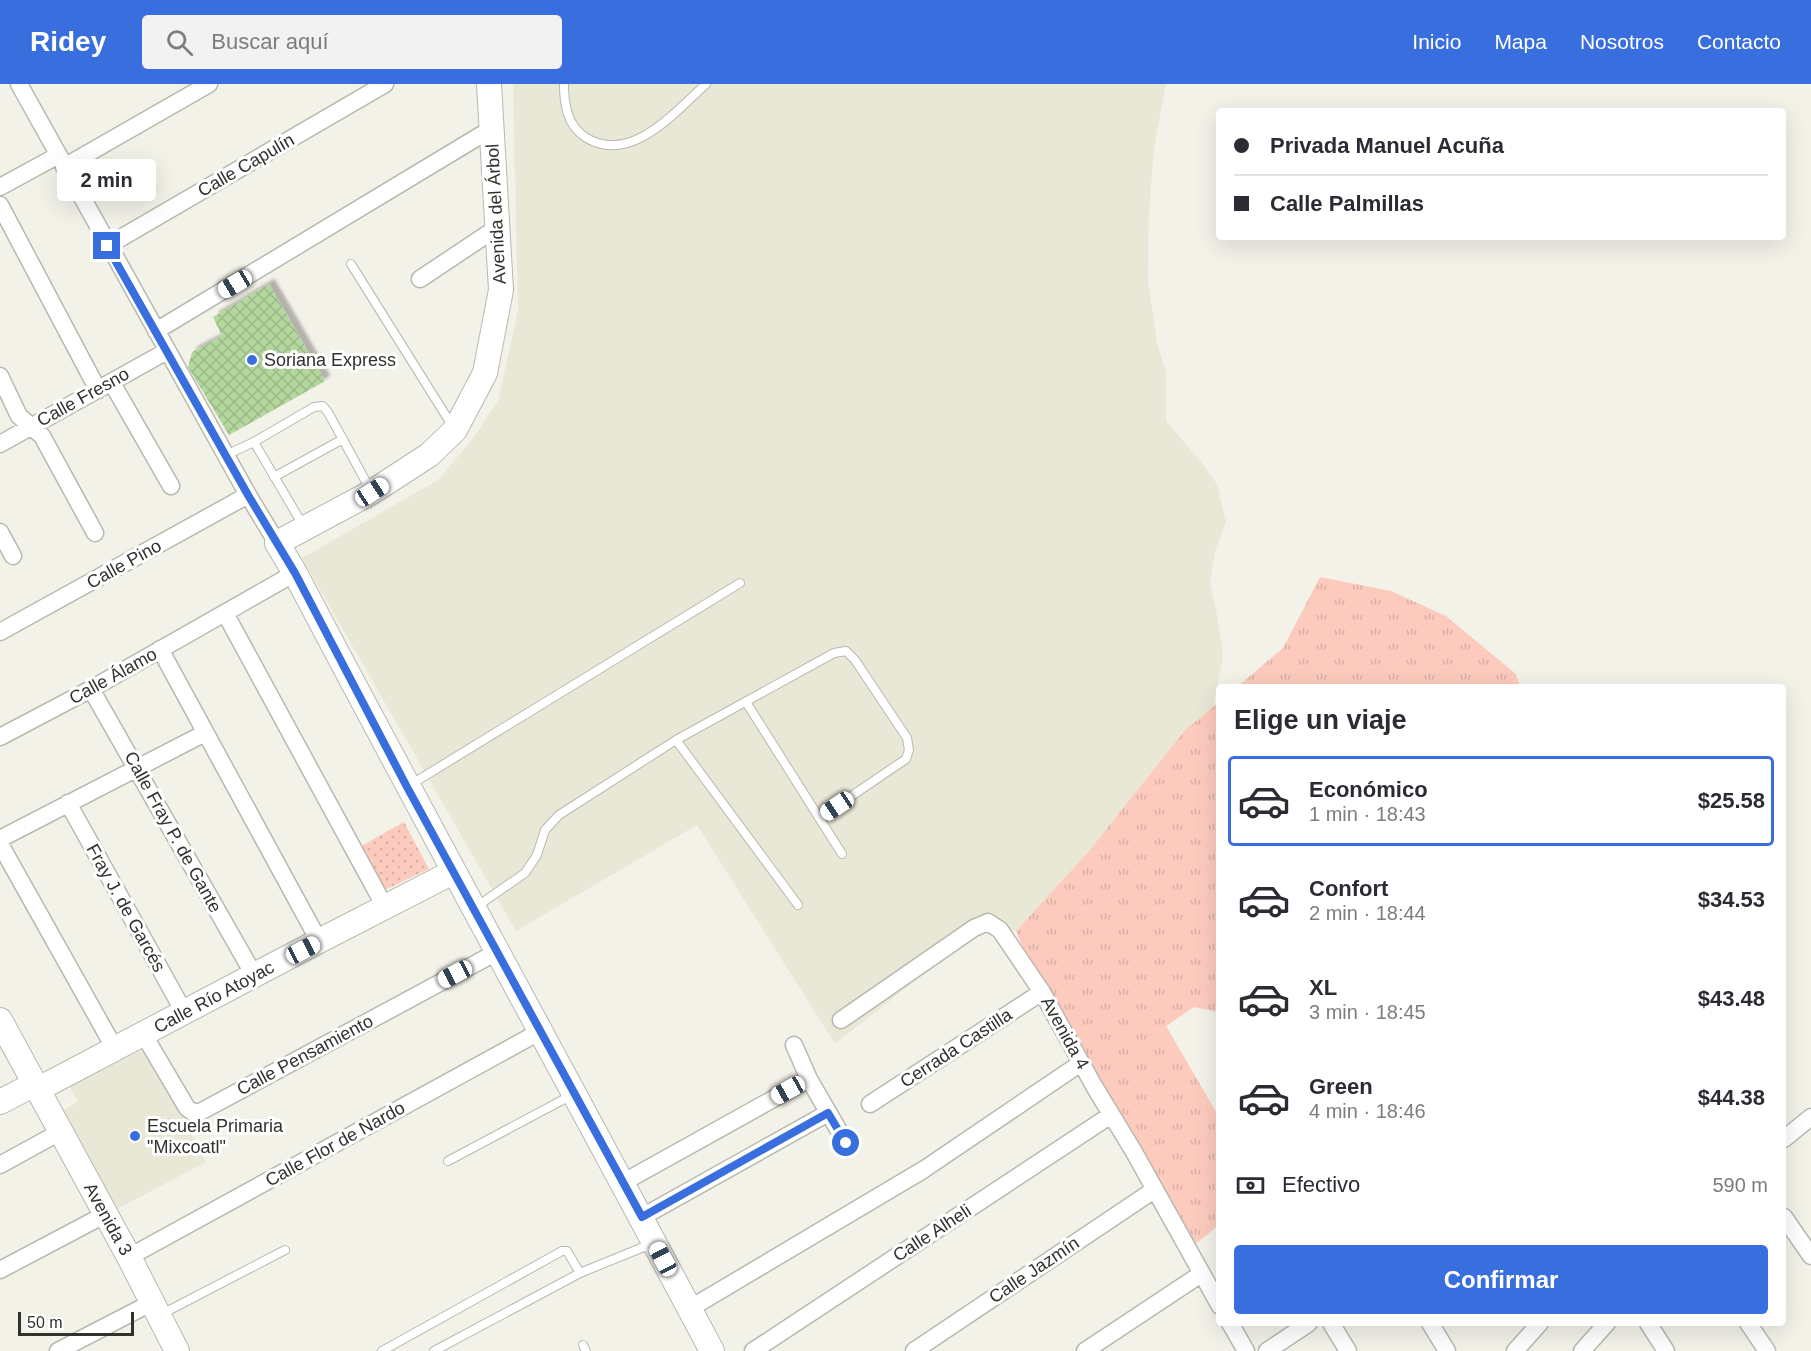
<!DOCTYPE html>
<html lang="es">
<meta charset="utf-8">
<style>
:root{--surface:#fff;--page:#f2f2f3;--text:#2b2b33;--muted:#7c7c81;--line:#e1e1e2;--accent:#386edd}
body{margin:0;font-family:Helvetica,sans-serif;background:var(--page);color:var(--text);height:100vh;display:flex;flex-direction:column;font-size:22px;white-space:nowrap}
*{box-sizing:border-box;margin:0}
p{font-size:20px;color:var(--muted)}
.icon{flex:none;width:33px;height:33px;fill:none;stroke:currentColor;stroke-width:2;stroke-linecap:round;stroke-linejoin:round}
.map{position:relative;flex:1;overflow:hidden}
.sheet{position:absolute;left:1216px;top:600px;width:570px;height:642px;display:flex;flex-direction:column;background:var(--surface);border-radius:6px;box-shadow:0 6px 24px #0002}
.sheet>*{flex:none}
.top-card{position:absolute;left:1216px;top:24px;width:570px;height:132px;border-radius:6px;box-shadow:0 6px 24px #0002;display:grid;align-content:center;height:132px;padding:0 18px;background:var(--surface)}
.scale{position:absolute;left:18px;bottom:15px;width:116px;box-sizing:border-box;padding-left:6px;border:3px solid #31312d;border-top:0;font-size:16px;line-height:21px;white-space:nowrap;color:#31312d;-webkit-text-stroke:4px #fff;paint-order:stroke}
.end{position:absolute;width:27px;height:27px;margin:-14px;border:8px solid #386edd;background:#fff;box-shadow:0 0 0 3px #fff}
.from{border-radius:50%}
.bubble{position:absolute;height:42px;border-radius:6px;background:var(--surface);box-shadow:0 6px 24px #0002;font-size:20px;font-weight:700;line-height:42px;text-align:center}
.car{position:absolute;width:18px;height:36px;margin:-18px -9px;border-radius:8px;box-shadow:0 0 4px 2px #0007;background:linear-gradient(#fff 24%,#345 0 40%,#fff 0 76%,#345 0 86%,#fff 0)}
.top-card b{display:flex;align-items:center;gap:21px;height:57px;font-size:22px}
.top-card b+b{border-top:2px solid var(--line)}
.top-card i{width:15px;height:15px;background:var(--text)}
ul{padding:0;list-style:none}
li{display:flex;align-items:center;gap:18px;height:90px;margin:0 12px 9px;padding:0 6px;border:3px solid transparent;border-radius:6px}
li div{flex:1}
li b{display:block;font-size:22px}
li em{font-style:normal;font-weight:700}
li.current{border-color:var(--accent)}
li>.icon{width:54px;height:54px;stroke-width:1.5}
h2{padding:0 18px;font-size:27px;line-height:72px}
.pay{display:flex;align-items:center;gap:15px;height:66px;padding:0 18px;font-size:22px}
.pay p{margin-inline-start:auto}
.button{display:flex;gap:12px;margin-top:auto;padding:12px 18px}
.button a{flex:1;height:69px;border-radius:6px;background:var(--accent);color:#fff;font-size:24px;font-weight:700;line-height:69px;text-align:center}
header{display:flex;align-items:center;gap:36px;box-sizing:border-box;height:84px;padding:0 30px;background:var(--accent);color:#fff}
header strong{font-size:28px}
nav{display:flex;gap:33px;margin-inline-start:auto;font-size:21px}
.search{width:420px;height:54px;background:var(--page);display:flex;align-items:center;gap:15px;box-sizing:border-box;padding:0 21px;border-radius:6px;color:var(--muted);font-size:22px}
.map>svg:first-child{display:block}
</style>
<header>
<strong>Ridey</strong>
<div class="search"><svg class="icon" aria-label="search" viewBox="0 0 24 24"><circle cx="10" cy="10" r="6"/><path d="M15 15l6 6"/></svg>Buscar aquí</div>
<nav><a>Inicio</a><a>Mapa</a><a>Nosotros</a><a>Contacto</a></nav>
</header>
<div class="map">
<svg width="1811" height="1267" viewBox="0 0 1811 1267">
<defs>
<pattern id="grass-tufts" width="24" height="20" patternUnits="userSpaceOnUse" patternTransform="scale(1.5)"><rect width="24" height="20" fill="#fccbbd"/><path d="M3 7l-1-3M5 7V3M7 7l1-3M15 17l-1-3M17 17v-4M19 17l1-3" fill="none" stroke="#d8afa3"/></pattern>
<pattern id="park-dots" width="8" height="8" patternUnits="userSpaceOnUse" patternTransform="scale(1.5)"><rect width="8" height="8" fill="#fccbbd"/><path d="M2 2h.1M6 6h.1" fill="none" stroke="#d8afa3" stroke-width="1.8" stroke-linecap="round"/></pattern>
<pattern id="building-cross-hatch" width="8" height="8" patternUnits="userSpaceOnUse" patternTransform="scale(1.5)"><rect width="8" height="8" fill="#b4d79e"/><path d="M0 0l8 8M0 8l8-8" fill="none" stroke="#9bb988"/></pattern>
<filter id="shadow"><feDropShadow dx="5.5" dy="-5.5" stdDeviation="1.5" flood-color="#0004"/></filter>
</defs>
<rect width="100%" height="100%" fill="#f3f2e9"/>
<path fill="#e9e7d6" d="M513,0H1166L1154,64L1149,130L1148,196L1157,259L1166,288V337L1202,379L1217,400L1226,438L1215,467L1210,499L1218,536L1223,573L1213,623L1185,646L1089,767L1016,847L988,839L835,960L697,741L516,847L302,474L438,396L471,357L498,317L518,226Z
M147,963L206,1078L115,1126L63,1026L78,1018L70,1003Z"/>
<path fill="url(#grass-tufts)" d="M1320,493L1391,507L1446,532L1516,590L1520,603H1237L1283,564Z
M1219,618V928L1194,923L1166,942L1219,1033V1141L1194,1161L1042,908L1016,847L1089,767L1185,646Z"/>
<path fill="url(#park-dots)" d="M404,738L429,785L380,808L356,765Z"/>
<path fill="url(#building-cross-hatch)" filter="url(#shadow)" d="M269,200L325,297L229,351L188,283L192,268L222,252L213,233Z"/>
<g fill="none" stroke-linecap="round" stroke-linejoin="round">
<defs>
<path id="lane" d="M564,0C564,20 567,41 585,53C630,82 675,28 706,0
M351,180L453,343
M254,358L304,443
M226,371L254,358L314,323L323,322L329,330L371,407
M274,393L343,355
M746,618L842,770
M676,656L798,821
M410,701L740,499
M476,823L525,789L537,771L545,746L559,731L676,656L834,569L846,567L855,576L907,654L909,666L906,675L819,734
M448,1077L572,1011
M160,1231L285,1166
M583,1261L586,1267
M382,1267L562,1167H567L580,1189
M434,1267L580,1189L651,1160"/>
<path id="street" d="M19,0L248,411L277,459
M64,83L209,0
M0,103L57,72
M0,121L98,306
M107,162L385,0
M420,195L498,143
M156,247L491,45
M0,292L19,332L42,352L95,449
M112,299L171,402
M0,360L167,267
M0,448L13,472
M225,529L385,823
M0,548L248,411
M160,565L319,857
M91,605L254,891
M0,653L91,605L295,489
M68,719L184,928
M0,755L205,649
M0,760L115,965
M841,936L974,844L988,838L1000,846L1042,908L1094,1002L1134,1068L1220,1222
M144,951L187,1024L194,1029L202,1027L497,868
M794,961L809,995L846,1059
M870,1020L1042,908
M1784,1055L1811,1033
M0,1081L60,1048
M622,1099L809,995
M642,1133L828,1029
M1784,1133L1811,1172
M129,1173L541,947
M0,1186L106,1130
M689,1225L923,1086L1081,979
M1230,1239L1246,1267
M1331,1239L1348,1267
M1430,1239L1447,1267
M1648,1239L1666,1267
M1748,1239L1767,1267
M58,1267L151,1219
M753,1267L1111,1031
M914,1267L1154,1106
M1085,1267L1201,1190
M1267,1267L1309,1239
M1515,1267L1540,1239
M1582,1267L1607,1239"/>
<path id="secondary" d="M489,0L501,206L485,289L455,346L429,371L372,408L277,459L295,489C432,750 574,1007 712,1267
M0,936L129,1173L177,1267
M0,1018L25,1005L48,1000L319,857L453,788"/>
</defs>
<use href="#lane" stroke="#b9b8b0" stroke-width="10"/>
<use href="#street" stroke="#b9b8b0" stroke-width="19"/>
<use href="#secondary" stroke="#b9b8b0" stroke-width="26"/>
<use href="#lane" stroke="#fff" stroke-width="8"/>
<use href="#street" stroke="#fff" stroke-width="16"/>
<use href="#secondary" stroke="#fff" stroke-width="24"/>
</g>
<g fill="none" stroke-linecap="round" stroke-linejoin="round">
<path stroke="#386edd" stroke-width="8" d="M107,162L248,411L295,489L407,703L642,1133L828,1029L846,1059"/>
</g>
<g fill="#386edd" stroke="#fff" stroke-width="2">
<circle cx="252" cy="276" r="6"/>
<circle cx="135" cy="1052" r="6"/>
</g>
<g text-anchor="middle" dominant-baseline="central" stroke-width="6" stroke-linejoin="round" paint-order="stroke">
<g font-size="18" fill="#31312d" stroke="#fff">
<text transform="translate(246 81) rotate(-30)">Calle Capulín</text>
<text transform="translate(496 130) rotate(-93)">Avenida del Árbol</text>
<text transform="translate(83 313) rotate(-29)">Calle Fresno</text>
<text transform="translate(124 480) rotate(-29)">Calle Pino</text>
<text transform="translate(113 592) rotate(-29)">Calle Álamo</text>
<text transform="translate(173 748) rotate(61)">Calle Fray P. de Gante</text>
<text transform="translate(126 824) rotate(61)">Fray J. de Garcés</text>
<text transform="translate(214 913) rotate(-28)">Calle Río Atoyac</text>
<text transform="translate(1065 949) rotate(61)">Avenida 4</text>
<text transform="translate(956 964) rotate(-33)">Cerrada Castilla</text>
<text transform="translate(305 971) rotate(-28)">Calle Pensamiento</text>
<text transform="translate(335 1060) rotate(-29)">Calle Flor de Nardo</text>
<text transform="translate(108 1135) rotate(61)">Avenida 3</text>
<text transform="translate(932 1149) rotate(-33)">Calle Alheli</text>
<text transform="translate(1034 1186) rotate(-34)">Calle Jazmín</text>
</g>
<g font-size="18" fill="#31312d" stroke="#fff" text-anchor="start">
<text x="264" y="276">Soriana Express</text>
<text x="147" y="1042">Escuela Primaria<tspan x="147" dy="21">"Mixcoatl"</tspan></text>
</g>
</g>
</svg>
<div class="scale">50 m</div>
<i class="end from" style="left:846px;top:1059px"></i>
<i class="end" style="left:107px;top:162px"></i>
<div class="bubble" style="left:57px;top:75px;width:99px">2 min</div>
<i class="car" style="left:235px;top:200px;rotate:239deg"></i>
<i class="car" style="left:372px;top:408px;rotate:57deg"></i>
<i class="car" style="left:837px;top:722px;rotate:236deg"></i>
<i class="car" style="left:303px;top:866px;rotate:62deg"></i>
<i class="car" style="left:455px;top:890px;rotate:242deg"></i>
<i class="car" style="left:788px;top:1006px;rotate:241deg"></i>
<i class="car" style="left:663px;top:1175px;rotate:332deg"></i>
<div class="top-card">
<b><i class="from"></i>Privada Manuel Acuña</b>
<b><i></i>Calle Palmillas</b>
</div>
<section class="sheet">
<h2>Elige un viaje</h2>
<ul>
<li class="current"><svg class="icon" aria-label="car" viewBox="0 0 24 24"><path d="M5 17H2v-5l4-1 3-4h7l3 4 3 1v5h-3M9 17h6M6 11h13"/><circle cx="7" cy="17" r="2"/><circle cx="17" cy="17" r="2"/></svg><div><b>Económico</b><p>1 min · 18:43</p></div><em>$25.58</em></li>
<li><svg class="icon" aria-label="car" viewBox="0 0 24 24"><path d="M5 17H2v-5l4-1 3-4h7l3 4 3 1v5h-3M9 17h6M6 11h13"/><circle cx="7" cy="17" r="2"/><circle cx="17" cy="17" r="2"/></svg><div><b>Confort</b><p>2 min · 18:44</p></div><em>$34.53</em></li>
<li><svg class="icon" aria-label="car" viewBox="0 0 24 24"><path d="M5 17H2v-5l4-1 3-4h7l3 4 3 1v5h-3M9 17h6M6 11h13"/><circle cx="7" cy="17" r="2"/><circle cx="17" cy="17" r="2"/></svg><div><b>XL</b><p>3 min · 18:45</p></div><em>$43.48</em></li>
<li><svg class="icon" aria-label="car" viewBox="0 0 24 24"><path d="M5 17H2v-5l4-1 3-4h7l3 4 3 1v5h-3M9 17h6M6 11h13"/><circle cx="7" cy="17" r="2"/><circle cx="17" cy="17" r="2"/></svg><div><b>Green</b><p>4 min · 18:46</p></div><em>$44.38</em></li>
</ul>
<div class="pay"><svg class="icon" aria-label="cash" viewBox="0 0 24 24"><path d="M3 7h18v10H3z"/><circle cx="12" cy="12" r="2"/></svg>Efectivo<p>590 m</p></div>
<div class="button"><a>Confirmar</a></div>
</section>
</div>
